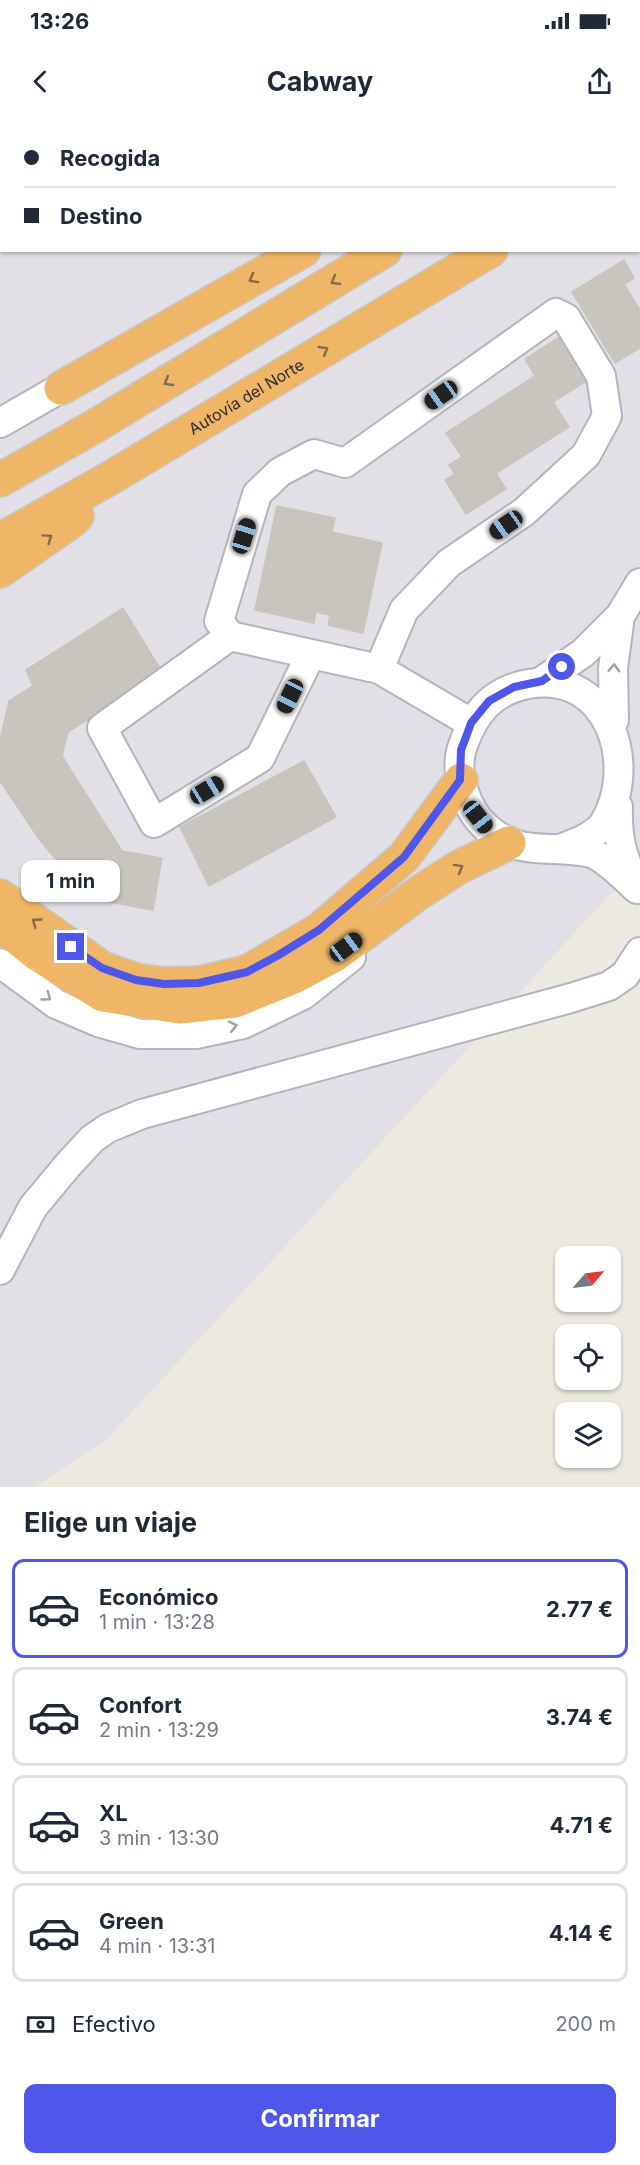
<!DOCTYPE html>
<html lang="es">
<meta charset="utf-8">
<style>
:root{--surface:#fff;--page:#f6f6f7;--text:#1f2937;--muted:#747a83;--line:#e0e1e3;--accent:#4f56ea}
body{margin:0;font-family:Inter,sans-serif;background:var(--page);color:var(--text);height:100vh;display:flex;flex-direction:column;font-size:22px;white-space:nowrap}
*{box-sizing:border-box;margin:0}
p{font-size:20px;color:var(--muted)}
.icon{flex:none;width:33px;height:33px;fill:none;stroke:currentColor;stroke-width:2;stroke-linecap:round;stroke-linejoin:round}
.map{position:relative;height:1367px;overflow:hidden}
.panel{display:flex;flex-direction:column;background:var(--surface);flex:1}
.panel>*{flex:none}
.banner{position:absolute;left:0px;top:0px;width:640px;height:132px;box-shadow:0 2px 4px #0004;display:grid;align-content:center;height:132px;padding:0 24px;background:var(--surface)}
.needle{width:39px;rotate:62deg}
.tools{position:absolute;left:555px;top:1126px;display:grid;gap:12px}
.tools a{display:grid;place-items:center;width:66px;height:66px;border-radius:12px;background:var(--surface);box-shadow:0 2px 4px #0004;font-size:30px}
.end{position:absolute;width:27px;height:27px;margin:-14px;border:8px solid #4f56ea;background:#fff;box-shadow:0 0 0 3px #fff}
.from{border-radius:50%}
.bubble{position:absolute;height:42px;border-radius:12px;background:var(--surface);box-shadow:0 2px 4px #0004;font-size:20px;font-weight:700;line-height:42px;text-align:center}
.car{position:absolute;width:18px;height:36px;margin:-18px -9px;border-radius:8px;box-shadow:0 0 4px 2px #0007;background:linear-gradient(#222 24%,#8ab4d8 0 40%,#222 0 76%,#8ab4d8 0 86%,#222 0)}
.banner b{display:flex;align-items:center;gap:21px;height:57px;font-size:22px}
.banner b+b{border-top:2px solid var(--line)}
.banner i{width:15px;height:15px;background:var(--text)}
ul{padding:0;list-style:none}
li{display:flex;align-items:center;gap:18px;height:99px;margin:0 12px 9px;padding:0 12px;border:3px solid var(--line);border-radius:12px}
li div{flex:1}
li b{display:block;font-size:22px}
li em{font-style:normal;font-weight:700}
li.active{border-color:var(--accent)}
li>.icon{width:54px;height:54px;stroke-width:1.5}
h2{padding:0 24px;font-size:27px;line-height:72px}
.pay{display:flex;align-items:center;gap:15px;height:66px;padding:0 24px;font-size:22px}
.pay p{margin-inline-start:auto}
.button{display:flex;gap:12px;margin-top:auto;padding:12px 24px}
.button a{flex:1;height:69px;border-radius:12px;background:var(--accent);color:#fff;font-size:24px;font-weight:700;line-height:69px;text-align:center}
.status{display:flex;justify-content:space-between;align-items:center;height:42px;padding:0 30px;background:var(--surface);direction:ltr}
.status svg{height:16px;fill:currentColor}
header{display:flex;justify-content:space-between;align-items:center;height:78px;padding:0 24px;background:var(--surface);font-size:27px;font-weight:700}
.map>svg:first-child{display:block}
</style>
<div class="status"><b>13:26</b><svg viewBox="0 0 49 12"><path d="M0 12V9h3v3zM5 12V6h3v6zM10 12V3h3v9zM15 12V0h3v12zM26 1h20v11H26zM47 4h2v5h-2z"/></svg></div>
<header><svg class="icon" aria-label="back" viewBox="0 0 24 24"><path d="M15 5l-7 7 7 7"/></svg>Cabway<svg class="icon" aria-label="share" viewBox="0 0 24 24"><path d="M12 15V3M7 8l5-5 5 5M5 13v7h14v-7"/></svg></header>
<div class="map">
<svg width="640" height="1367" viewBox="0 0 640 1367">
<rect width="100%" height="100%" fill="#ece9e0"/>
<path fill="#e2dfe6" d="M0,0L546,1L2,2V130H639L640,84V742L105,1321L34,1367H0Z"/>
<path fill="#c8c5bf" stroke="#c8c5b9" stroke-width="1.5" d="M624,140L634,158L624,164L640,190V228L615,243L572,172Z
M560,217L588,260L553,282L569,307L486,360L468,333L462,337L446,313L535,256L525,239Z
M468,333L486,360L496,353L506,369L466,394L445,360L455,354L449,345Z
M277,386L335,398L332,412L382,423L363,513L328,505L330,495L316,492L314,503L255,490Z
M123,488L162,552L68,612L62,636L122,731L162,738L153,790L88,778L39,719L0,661V621L9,581L33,566L26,550Z
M304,641L336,697L209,766L180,707Z"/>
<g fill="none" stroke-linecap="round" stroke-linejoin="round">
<defs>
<path id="minor" d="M0,303L61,268
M230,516L102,608L154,703L260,638L311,534
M379,549L404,490L449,443L524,392L586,335L607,296L601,256L566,198L556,193L345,343L314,334L280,352L257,374L219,501L230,516L379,549L471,603
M542,561L583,533L620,496L640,463
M614,600L613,548L620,496
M618,687C617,718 622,737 636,765
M560,729C576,723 591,718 603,705C640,646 609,549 528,564C492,571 475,592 463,625C453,652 466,690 487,708C522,739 552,723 591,733C606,738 625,758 637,769
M0,843L56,884L98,902L140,914H196L243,904L303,875L351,837
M0,1150L33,1087L68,1045L92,1019L108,1008L142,994L571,878L609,866L625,855L640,832"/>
<g id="highway">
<path d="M534,2L537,0"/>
<path d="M598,2L601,0"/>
<path d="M639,41H640"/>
<path d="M61,268L304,130"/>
<path d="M0,360L95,306L385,130"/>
<path id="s1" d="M0,420L112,357L491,130"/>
<path d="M0,451L72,401L77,396"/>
<path d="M0,776L102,848L136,860L164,864L199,863L247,852L319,810L404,737L461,660"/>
<path d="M0,804L37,834L103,875L179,887L235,881L294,857L335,835L420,772L459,747L509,723"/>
</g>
</defs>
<use href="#minor" stroke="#b3b4be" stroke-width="32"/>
<use href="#highway" stroke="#c8c8c8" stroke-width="36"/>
<use href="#minor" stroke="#fff" stroke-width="28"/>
<use href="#highway" stroke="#f0b667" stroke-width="33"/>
</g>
<defs><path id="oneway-chevron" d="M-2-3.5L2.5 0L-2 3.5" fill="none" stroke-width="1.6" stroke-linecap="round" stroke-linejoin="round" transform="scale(1.5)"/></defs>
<g stroke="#846a47">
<use href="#oneway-chevron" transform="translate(253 159) rotate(151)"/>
<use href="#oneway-chevron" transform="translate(335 161) rotate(149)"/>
<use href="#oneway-chevron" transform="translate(324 230) rotate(-31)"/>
<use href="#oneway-chevron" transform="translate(168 262) rotate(149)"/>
<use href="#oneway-chevron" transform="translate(48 418) rotate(-35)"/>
<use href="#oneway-chevron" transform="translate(459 748) rotate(-29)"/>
<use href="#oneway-chevron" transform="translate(36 802) rotate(-144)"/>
</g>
<g stroke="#a0a0a0">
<use href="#oneway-chevron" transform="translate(614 548) rotate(-87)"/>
<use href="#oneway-chevron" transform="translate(47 877) rotate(36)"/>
<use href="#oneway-chevron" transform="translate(233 906) rotate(-13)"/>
</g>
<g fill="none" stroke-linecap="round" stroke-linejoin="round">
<path stroke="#4f56ea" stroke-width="8" d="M71,827L102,848L136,860L164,864L199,863L247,852L277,836L319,810L404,737L460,660L461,630L466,617L471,603L489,581L514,567L542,561L562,547"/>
</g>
<g text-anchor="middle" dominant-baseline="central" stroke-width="4.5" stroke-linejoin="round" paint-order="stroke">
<g font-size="16" fill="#2c2c2c" stroke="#fff">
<text stroke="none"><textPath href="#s1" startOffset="285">Autovía del Norte</textPath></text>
</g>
</g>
</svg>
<div class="tools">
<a><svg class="needle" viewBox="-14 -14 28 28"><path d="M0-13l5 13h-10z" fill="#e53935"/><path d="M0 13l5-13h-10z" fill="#747a83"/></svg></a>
<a><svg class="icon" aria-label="locate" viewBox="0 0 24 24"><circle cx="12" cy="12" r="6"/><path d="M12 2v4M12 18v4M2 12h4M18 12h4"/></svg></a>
<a><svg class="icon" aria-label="layers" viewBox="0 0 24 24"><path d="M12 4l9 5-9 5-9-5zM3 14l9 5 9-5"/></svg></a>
</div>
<i class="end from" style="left:562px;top:547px"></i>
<i class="end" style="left:71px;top:827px"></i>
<div class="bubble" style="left:21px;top:740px;width:99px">1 min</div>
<i class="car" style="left:441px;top:275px;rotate:235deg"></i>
<i class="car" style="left:506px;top:405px;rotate:235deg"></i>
<i class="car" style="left:244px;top:416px;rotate:17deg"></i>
<i class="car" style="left:290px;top:576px;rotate:206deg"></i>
<i class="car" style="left:207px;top:670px;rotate:59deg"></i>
<i class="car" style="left:478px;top:697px;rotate:142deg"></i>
<i class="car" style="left:346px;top:827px;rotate:53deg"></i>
<div class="banner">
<b><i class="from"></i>Recogida</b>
<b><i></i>Destino</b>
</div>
</div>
<section class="panel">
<h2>Elige un viaje</h2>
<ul>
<li class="active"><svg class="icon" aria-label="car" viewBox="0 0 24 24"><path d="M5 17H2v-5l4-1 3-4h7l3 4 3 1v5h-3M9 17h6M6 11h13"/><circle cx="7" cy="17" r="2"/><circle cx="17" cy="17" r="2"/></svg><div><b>Económico</b><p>1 min · 13:28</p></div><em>2.77 €</em></li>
<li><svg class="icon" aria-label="car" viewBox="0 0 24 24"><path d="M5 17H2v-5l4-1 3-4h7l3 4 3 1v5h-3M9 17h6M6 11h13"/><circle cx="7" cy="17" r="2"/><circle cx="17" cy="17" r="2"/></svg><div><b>Confort</b><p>2 min · 13:29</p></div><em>3.74 €</em></li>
<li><svg class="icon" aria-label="car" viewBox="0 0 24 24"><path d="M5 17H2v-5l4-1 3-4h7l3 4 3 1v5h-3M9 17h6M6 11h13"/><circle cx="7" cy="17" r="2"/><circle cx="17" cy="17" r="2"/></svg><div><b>XL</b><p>3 min · 13:30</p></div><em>4.71 €</em></li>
<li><svg class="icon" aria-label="car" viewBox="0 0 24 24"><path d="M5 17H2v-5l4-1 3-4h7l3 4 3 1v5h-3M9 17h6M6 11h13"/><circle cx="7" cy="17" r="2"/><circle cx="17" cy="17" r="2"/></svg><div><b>Green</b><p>4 min · 13:31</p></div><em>4.14 €</em></li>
</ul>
<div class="pay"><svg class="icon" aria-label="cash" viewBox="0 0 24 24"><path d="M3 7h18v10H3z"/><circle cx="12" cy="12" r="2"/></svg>Efectivo<p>200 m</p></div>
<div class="button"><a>Confirmar</a></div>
</section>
